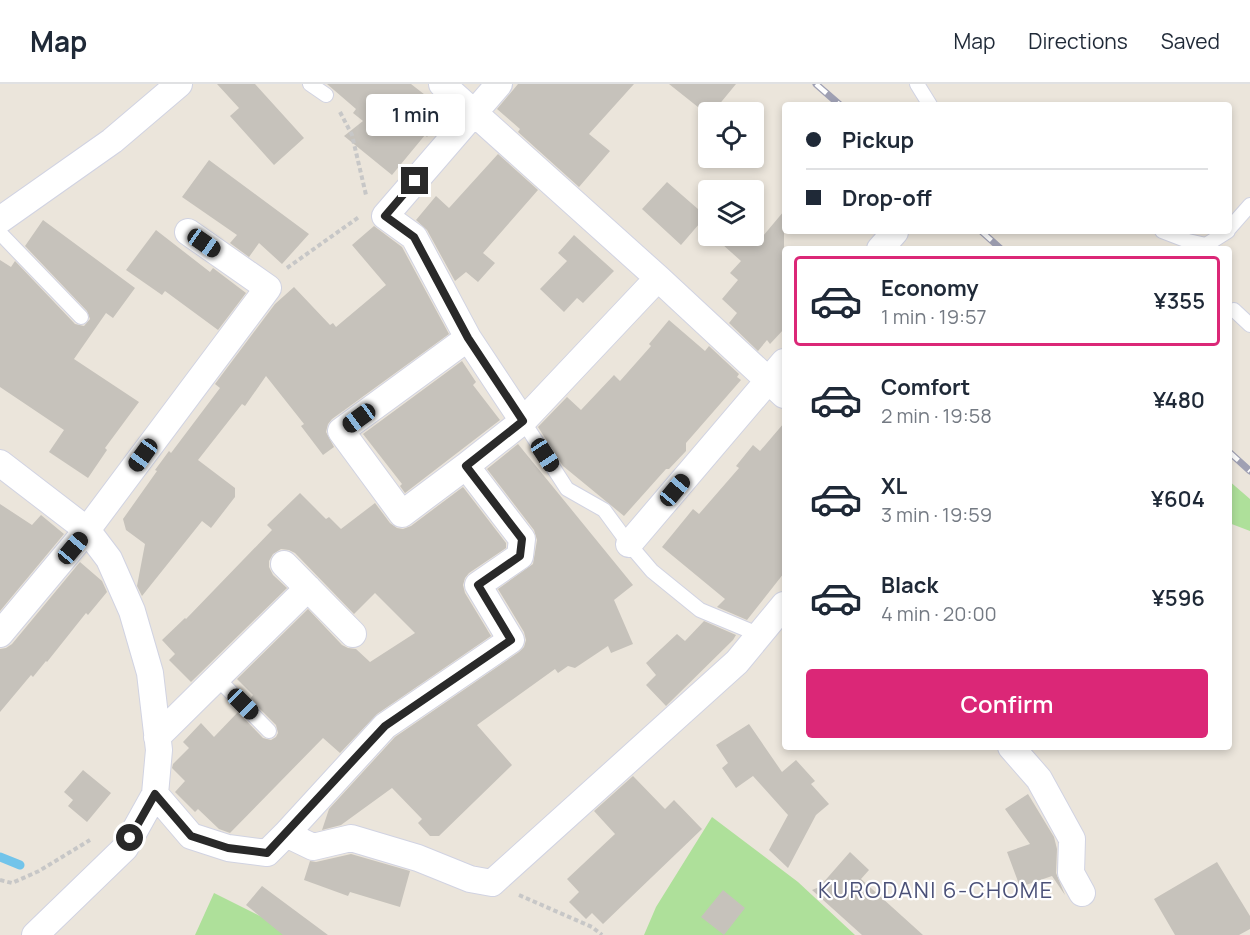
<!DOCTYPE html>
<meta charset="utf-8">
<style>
:root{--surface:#fff;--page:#f6f6f7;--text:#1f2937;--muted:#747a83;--line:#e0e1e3;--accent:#db2777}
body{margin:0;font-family:Manrope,sans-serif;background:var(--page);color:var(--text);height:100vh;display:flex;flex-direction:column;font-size:22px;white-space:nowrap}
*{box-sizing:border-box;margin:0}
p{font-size:20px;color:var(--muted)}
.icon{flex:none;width:33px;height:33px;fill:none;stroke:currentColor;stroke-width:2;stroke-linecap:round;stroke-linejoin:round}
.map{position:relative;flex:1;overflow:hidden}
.drawer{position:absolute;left:782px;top:162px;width:450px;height:504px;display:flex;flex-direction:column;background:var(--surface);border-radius:6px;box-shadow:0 3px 9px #0003}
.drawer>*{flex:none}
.banner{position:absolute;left:782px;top:18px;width:450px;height:132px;border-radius:6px;box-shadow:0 3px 9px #0003;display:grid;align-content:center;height:132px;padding:0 24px;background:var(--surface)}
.fabs{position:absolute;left:698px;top:18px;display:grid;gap:12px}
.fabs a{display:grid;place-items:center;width:66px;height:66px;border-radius:6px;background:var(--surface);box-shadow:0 3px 9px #0003;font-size:30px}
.end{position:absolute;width:27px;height:27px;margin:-14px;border:8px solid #292929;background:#fff;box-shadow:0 0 0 3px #fff}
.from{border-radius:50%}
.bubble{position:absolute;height:42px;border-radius:6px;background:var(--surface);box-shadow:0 3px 9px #0003;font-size:20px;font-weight:600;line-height:42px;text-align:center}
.car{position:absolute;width:18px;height:36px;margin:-18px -9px;border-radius:8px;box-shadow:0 0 4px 2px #0007;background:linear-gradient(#222 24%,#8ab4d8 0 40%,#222 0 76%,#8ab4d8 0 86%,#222 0)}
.banner b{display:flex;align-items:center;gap:21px;height:57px;font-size:22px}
.banner b+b{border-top:2px solid var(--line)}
.banner i{width:15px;height:15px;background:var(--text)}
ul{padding:10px 0 0;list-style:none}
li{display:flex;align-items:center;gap:18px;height:90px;margin:0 12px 9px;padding:0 12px;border:3px solid transparent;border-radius:6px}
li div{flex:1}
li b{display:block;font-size:22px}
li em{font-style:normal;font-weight:600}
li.current{border-color:var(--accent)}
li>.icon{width:54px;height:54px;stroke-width:1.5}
.cta{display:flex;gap:12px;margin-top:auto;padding:12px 24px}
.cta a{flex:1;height:69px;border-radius:6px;background:var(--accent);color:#fff;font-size:24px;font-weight:600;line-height:69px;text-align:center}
header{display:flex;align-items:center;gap:36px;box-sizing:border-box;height:84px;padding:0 30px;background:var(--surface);border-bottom:2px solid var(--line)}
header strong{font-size:28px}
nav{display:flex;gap:33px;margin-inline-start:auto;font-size:21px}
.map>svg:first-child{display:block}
</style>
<header>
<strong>Map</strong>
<nav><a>Map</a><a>Directions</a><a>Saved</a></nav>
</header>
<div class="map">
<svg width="1250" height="851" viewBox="0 0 1250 851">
<rect width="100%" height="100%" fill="#ebe5db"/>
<path fill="#aee09a" d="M1228,396L1250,415V447L1229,439Z
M712,733L798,798L855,851H644L656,823Z
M214,809L298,851H195Z"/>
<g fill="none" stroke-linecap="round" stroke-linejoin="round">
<path stroke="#72c4ea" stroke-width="9" d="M0,773L20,781"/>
</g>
<path fill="#c6c2bb" d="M217,0H255L304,54L274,81L230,32L239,24Z
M327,0H411L447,28L427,53L425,51L392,91L344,52L363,37L353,29L356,25Z
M518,0H634L589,50L610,67L579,103L518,48L520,45L497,25Z
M669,0H736L713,28H708V31Z
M498,70L538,106L483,169L495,179L478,198L466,188L455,197L427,146L416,136L436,112L449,124Z
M209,76L309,150L282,180L259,159L249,173L230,159L237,151L182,113Z
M667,98L706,132L681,161L642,125Z
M784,127V245L770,260L767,256L758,267L729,239L737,229L722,215L738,196L730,189L741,177L713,152H763Z
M43,136L135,204L113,234L106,229L74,275L139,318L105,364L107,366L88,394L49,368L64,346L0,303V176L11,183L15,177L75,240L84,242L90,235L87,227L25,162Z
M374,142L402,163L449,250L332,335L328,340L326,348L334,363L323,371L301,342L304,340L266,292L245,322L242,320L198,376L235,404V413L211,444L202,437L142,512L137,502L145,460L126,446L123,435L157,387L155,386L169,367L171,369L220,304L215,300L275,220L294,203L330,241L333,239L336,243L386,201L352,161Z
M156,146L210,188L213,184L246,209L218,246L165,207L162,211L126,186Z
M574,151L614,187L583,219L577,214L564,228L540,205L567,177L558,169Z
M669,236L705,267L709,262L739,290L737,293L741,296L686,359V367L669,385H666L624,432L563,382L538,343L567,313L581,326L614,291L620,297L651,262L649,260Z
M462,277L476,298L473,301L500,336L405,409L400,402L402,400L363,350Z
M784,339V489L747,536L717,523L725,515L662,463L693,425L699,430L739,384L736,382L753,361L760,367Z
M518,360L633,501L614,516L633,560L611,569L608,562L575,584L568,582L558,589L555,585L477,641L512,681L439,752H430L418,739L422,735L392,704L341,741L322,746L329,725L395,653L519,568L524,563L526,556L524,548L498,505L533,480L537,456L534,446L487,385Z
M463,403L506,459V464L469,489L465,494L463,501L465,509L491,552L377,630L340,669L323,654L230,749L219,745L198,725L195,728L175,708L185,697L172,684L173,680L189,664L183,658L201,639L214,653L238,628L263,654L271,656L276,653L278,649L276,641L250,615L253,611L237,595L308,525L342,561L348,564L356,565L370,578L415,549L375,509L354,530L295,469L289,466L281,465L273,470L269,477V483L273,491L287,504L191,598L169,576L175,570L162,556L185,534L186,535L272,446L267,441L300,409L326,435L329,433L341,445L375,419L390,439L397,444L403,445L411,442Z
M0,420L32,441L41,431L64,450L0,527Z
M80,478L102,497L107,508L88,531L86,529L47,578L46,577L33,593L31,591L0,628V565L6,564L12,560Z
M704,537L736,551L733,556L666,622L646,601L656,591L646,579L677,550L685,557Z
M749,640L782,688L796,676L815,697L811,700L829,720L816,731L788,784L769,766L788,731L753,692L736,704L722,684L728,679L716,661Z
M83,686L111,709L87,738L68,722L73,716L64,708Z
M633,692L665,725L674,716L702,745L603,840L592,829L586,835L569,818L579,808L567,795L615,750L594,727Z
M1028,710L1054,753L1057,765L1056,789L1065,811L1052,792L1020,803L1007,768L1030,760L1005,725Z
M850,768L869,786L861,795L923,851H862L812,806L824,801L822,800Z
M351,770L410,787L400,823L350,808L348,812L304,796L310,777L316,778Z
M1217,778L1250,832V845L1239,851H1175L1154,815Z
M262,802L328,851H283L246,821Z
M723,806L745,824L724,851L701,833Z"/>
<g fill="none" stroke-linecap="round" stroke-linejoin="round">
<defs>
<path id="lane" d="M310,0L326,11
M917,0L930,21
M1228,146L1250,121
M1162,147L1188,157L1206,161L1228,147
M0,149L81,233
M1234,226L1250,241
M523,337L567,405L604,426L629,460L652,487L700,526L760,551
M217,594L269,647"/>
<path id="street" d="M442,0L658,194L784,311
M0,136L112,57L179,0
M880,165L895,148
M523,337L658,194
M0,379L87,446L109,475L132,527L150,589L159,666L155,710L125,764L35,851
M466,382L402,430L341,347L468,254
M629,460L784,278
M284,480L353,550
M0,550L87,446L268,204L188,148
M157,653L308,504
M1011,663L1039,695L1072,755L1071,789L1082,809
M155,710L191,752L228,764L267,769L286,750L313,763L351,754L418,774L470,795L492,799L737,578L784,521
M286,750L385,642L511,556L478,501L520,472L522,455L466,382L523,337L468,254L414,153L385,132L499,0"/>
</defs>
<use href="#lane" stroke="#d1d3e2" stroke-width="16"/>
<use href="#street" stroke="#d1d3e2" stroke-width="28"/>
<path stroke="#c7c7c7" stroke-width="4" stroke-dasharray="4.5 3" stroke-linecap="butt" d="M340,28L352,51L366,111
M287,184L359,133
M0,796L12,799L39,787L90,756
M519,811L592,843L602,851"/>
<use href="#lane" stroke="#fff" stroke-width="14"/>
<use href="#street" stroke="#fff" stroke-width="26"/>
<defs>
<path id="rail" d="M816,0L840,21
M981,147L1001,165
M1228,367L1250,387"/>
</defs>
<use href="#rail" stroke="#9fa0b3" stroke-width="7"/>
<use href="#rail" stroke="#fff" stroke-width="4.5" stroke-dasharray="14" stroke-linecap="butt"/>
</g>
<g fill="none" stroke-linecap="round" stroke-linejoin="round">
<path stroke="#292929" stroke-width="8" d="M130,754L155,710L191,752L228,764L267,769L385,642L511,556L478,501L520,472L522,455L466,382L523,337L468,254L414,153L385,132L415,97"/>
</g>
<g text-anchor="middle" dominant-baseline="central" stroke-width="4.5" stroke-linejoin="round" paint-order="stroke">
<g font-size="22" letter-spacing="1.5" fill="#4b5178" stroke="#fff">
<text x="936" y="806">KURODANI 6-CHOME</text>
</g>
</g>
</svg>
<div class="fabs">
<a><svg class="icon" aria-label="locate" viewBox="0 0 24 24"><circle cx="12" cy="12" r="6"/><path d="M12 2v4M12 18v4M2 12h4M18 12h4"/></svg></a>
<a><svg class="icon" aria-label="layers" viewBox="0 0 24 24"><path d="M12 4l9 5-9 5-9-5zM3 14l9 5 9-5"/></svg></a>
</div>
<i class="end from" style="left:130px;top:754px"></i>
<i class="end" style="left:415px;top:97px"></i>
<div class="bubble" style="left:366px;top:10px;width:99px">1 min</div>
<i class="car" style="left:204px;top:159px;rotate:125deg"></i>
<i class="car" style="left:359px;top:334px;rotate:234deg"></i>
<i class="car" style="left:143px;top:371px;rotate:216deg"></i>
<i class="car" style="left:545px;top:371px;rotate:147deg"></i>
<i class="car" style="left:675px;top:406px;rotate:40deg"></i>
<i class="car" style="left:73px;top:464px;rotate:40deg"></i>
<i class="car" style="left:243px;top:620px;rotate:135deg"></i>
<div class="banner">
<b><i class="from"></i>Pickup</b>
<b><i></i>Drop-off</b>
</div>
<section class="drawer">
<ul>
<li class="current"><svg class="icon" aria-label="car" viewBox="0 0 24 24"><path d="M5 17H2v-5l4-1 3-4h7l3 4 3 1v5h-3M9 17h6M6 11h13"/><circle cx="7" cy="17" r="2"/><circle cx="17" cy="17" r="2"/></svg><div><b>Economy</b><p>1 min · 19:57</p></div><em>¥355</em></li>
<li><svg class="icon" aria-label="car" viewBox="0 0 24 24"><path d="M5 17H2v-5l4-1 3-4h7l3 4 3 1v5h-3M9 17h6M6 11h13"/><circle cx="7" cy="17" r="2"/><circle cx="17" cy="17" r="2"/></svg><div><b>Comfort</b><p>2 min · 19:58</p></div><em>¥480</em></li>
<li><svg class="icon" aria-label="car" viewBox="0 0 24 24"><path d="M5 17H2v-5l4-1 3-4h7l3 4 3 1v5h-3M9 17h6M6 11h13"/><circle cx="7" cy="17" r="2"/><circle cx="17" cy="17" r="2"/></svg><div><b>XL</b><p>3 min · 19:59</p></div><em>¥604</em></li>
<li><svg class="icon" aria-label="car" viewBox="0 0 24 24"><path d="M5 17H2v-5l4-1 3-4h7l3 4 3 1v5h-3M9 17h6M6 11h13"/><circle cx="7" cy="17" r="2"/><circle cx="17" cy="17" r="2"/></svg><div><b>Black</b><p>4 min · 20:00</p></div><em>¥596</em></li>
</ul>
<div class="cta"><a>Confirm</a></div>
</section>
</div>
